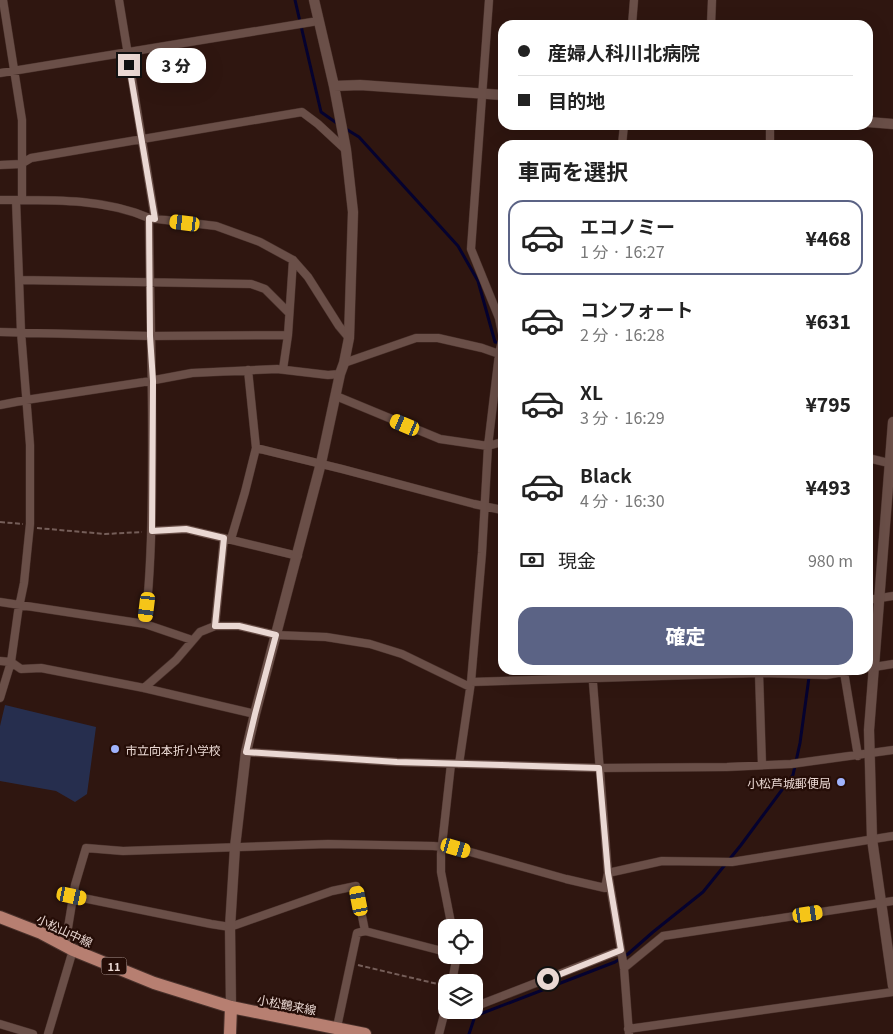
<!DOCTYPE html>
<html lang="ja">
<meta charset="utf-8">
<style>
:root{--surface:#fff;--page:#f2f2f2;--text:#222;--muted:#767676;--line:#e0e0e0;--accent:#5b6385}
body{margin:0;font-family:Georgia,"Noto Sans JP",serif;background:var(--page);color:var(--text);height:100vh;display:flex;flex-direction:column;font-size:19px;white-space:nowrap}
*{box-sizing:border-box;margin:0}
p{font-size:16px;color:var(--muted)}
.icon{flex:none;width:28px;height:28px;fill:none;stroke:currentColor;stroke-width:2;stroke-linecap:round;stroke-linejoin:round}
.map{position:relative;flex:1;overflow:hidden}
.details{position:absolute;left:498px;top:140px;width:375px;height:535px;display:flex;flex-direction:column;background:var(--surface);border-radius:15px;box-shadow:0 5px 20px #0002}
.details>*{flex:none}
.guide{position:absolute;left:498px;top:20px;width:375px;height:110px;border-radius:15px;box-shadow:0 5px 20px #0002;display:grid;align-content:center;height:110px;padding:0 20px;background:var(--surface)}
.tools{position:absolute;left:438px;top:919px;display:grid;gap:10px}
.tools a{display:grid;place-items:center;width:45px;height:45px;border-radius:10px;background:var(--surface);box-shadow:0 5px 20px #0002;font-size:25px}
.end{position:absolute;width:22px;height:22px;margin:-11px;border:6px solid #ead8d3;background:#111;box-shadow:0 0 0 2px #111}
.from{border-radius:50%}
.bubble{position:absolute;height:35px;border-radius:15px;background:var(--surface);box-shadow:0 5px 20px #0002;font-size:16px;font-weight:800;line-height:35px;text-align:center}
.car{position:absolute;width:15px;height:30px;margin:-15px -8px;border-radius:6px;box-shadow:0 0 4px 1px #0007;background:linear-gradient(#f5c518 24%,#345 0 40%,#f5c518 0 76%,#345 0 86%,#f5c518 0)}
.guide b{display:flex;align-items:center;gap:18px;height:48px;font-size:19px}
.guide b+b{border-top:1px solid var(--line)}
.guide i{width:12px;height:12px;background:var(--text)}
ul{padding:0;list-style:none}
li{display:flex;align-items:center;gap:15px;height:75px;margin:0 10px 8px;padding:0 10px;border:2px solid transparent;border-radius:15px}
li div{flex:1}
li b{display:block;font-size:19px}
li em{font-style:normal;font-weight:800}
li.selected{border-color:var(--accent)}
li>.icon{width:45px;height:45px;stroke-width:1.5}
h2{padding:0 20px;font-size:22px;line-height:60px}
.pay{display:flex;align-items:center;gap:12px;height:55px;padding:0 20px;font-size:19px}
.pay p{margin-inline-start:auto}
.action{display:flex;gap:10px;margin-top:auto;padding:10px 20px}
.action a{flex:1;height:58px;border-radius:15px;background:var(--accent);color:#fff;font-size:20px;font-weight:800;line-height:58px;text-align:center}
.map>svg:first-child{display:block}
</style>
<div class="map">
<svg width="893" height="1034" viewBox="0 0 893 1034">
<rect width="100%" height="100%" fill="#2f1610"/>
<path fill="#262e4e" d="M5,705L96,727L87,794L75,802L56,791L0,781V726Z"/>
<g fill="none" stroke-linecap="round" stroke-linejoin="round">
<path stroke="#05022f" stroke-width="3" d="M295,0L321,112L338,124
M346,129L359,137L458,246L478,281L495,342L500,343
M469,1034L475,1016L615,962L628,954L653,932L703,892L741,845L793,775L800,743L810,670"/>
<defs>
<path id="minor" d="M3,0L22,120V199
M119,0L155,219
M489,0L471,249L499,318L502,333
M632,25L634,0
M711,25L712,0
M0,73L318,21V17
M622,145L624,125
M770,145V125
M0,165L21,164L31,158L302,112L318,124L346,150
M0,200C49,200 103,198 149,218L216,226L260,242L293,260L308,277L339,326L349,338
M19,280L251,284L265,289L289,313
M0,332L150,336L288,335
M344,363L416,338H438L482,348L502,355
M283,369L288,335L293,260
M336,396L440,439L488,446L502,442
M0,405L26,400L144,382L192,373L277,369L328,375L340,374
M256,448L342,469L474,504L502,510
M868,458L893,464
M152,531L186,529L298,556
M231,539L245,492L256,448L248,370
M868,600L893,596
M0,602L145,624L192,640
M145,624C151,574 152,523 152,473C153,388 150,303 149,218
M215,626L224,538
M0,661L11,662L21,669L41,668L144,688L255,714
M868,668L893,664
M592,670L608,873L624,968L629,1034
M844,672L858,756
M759,673L762,765
M471,682L759,673L826,675L855,670
M144,688L176,660L200,632L215,626H239L276,635L326,637L370,644L402,654L470,687
M0,698L11,662L18,612L24,583L30,524V445L21,332L16,200
M246,752L397,762L599,768L727,767L791,764L893,750
M451,764L441,854V872L452,928
M459,764L471,682L482,553L488,446L499,354L502,341
M608,873L662,861L732,862L893,836
M73,896L211,924L230,927L332,891L356,886L365,931
M65,946L75,885L86,848L123,851L328,844L433,846L456,848L566,879L605,888L608,873
M624,968L663,936L893,901
M452,982L457,955
M474,1007L621,950
M0,1024L33,1034
M337,1027L357,933L365,931L446,952
M628,1029L893,992
M48,1034L73,950
M439,1034L446,1007"/>
<path id="tertiary" d="M334,86L360,85L502,95
M868,122L893,124
M893,422L869,730L872,839L893,986
M231,1007L230,927L235,847L246,752L255,714L321,463L340,374L344,363L349,338L353,212L346,150L334,86L314,0"/>
<path id="primary" d="M0,917L41,933L73,950L154,983L231,1007L365,1034
M230,1034L231,1007"/>
</defs>
<use href="#minor" stroke="#49312b" stroke-width="9"/>
<use href="#tertiary" stroke="#49312b" stroke-width="11"/>
<use href="#primary" stroke="#49312b" stroke-width="14"/>
<path stroke="#755e59" stroke-width="2" stroke-dasharray="5 2.5" stroke-linecap="butt" d="M0,522L23,524
M37,528L105,534L142,532
M358,965L446,986"/>
<use href="#minor" stroke="#6a4f48" stroke-width="8"/>
<use href="#tertiary" stroke="#6a4f48" stroke-width="10"/>
<use href="#primary" stroke="#b77f71" stroke-width="12"/>
</g>
<g fill="none" stroke-linecap="round" stroke-linejoin="round">
<path stroke="#ead8d3" stroke-width="6" d="M129,65L155,219L149,218L150,336L153,381L152,531L186,529L224,538L215,626H239L276,635L255,714L246,752L397,762L599,768L608,873L621,950L548,979"/>
</g>
<g fill="#a0b3fd" stroke="#250d07" stroke-width="2">
<circle cx="115" cy="749" r="5"/>
<circle cx="841" cy="782" r="5"/>
</g>
<g text-anchor="middle" dominant-baseline="central" stroke-width="4.5" stroke-linejoin="round" paint-order="stroke">
<rect fill="#250d07" stroke="#af9b96" stroke-width="1" x="101.5" y="957.5" width="25" height="17" rx="4"/>
<g font-size="11" font-weight="bold" fill="#ead8d3">
<text x="114" y="966">11</text>
</g>
<g font-size="12" fill="#ead8d3" stroke="#250d07" text-anchor="start">
<text x="125" y="749">市立向本折小学校</text>
<text x="831" y="782" text-anchor="end">小松芦城郵便局</text>
</g>
<g font-size="12" fill="#ead8d3" stroke="#250d07">
<text transform="translate(65 930) rotate(25)">小松山中線</text>
<text transform="translate(287 1004) rotate(11)">小松鶴来線</text>
</g>
</g>
</svg>
<div class="tools">
<a><svg class="icon" aria-label="locate" viewBox="0 0 24 24"><circle cx="12" cy="12" r="6"/><path d="M12 2v4M12 18v4M2 12h4M18 12h4"/></svg></a>
<a><svg class="icon" aria-label="layers" viewBox="0 0 24 24"><path d="M12 4l9 5-9 5-9-5zM3 14l9 5 9-5"/></svg></a>
</div>
<i class="end from" style="left:548px;top:979px"></i>
<i class="end" style="left:129px;top:65px"></i>
<div class="bubble" style="left:146px;top:48px;width:60px">3 分</div>
<i class="car" style="left:185px;top:223px;rotate:277deg"></i>
<i class="car" style="left:405px;top:425px;rotate:293deg"></i>
<i class="car" style="left:147px;top:607px;rotate:187deg"></i>
<i class="car" style="left:456px;top:848px;rotate:106deg"></i>
<i class="car" style="left:72px;top:896px;rotate:102deg"></i>
<i class="car" style="left:359px;top:901px;rotate:349deg"></i>
<i class="car" style="left:808px;top:914px;rotate:81deg"></i>
<div class="guide">
<b><i class="from"></i>産婦人科川北病院</b>
<b><i></i>目的地</b>
</div>
<section class="details">
<h2>車両を選択</h2>
<ul>
<li class="selected"><svg class="icon" aria-label="car" viewBox="0 0 24 24"><path d="M5 17H2v-5l4-1 3-4h7l3 4 3 1v5h-3M9 17h6M6 11h13"/><circle cx="7" cy="17" r="2"/><circle cx="17" cy="17" r="2"/></svg><div><b>エコノミー</b><p>1 分 · 16:27</p></div><em>¥468</em></li>
<li><svg class="icon" aria-label="car" viewBox="0 0 24 24"><path d="M5 17H2v-5l4-1 3-4h7l3 4 3 1v5h-3M9 17h6M6 11h13"/><circle cx="7" cy="17" r="2"/><circle cx="17" cy="17" r="2"/></svg><div><b>コンフォート</b><p>2 分 · 16:28</p></div><em>¥631</em></li>
<li><svg class="icon" aria-label="car" viewBox="0 0 24 24"><path d="M5 17H2v-5l4-1 3-4h7l3 4 3 1v5h-3M9 17h6M6 11h13"/><circle cx="7" cy="17" r="2"/><circle cx="17" cy="17" r="2"/></svg><div><b>XL</b><p>3 分 · 16:29</p></div><em>¥795</em></li>
<li><svg class="icon" aria-label="car" viewBox="0 0 24 24"><path d="M5 17H2v-5l4-1 3-4h7l3 4 3 1v5h-3M9 17h6M6 11h13"/><circle cx="7" cy="17" r="2"/><circle cx="17" cy="17" r="2"/></svg><div><b>Black</b><p>4 分 · 16:30</p></div><em>¥493</em></li>
</ul>
<div class="pay"><svg class="icon" aria-label="cash" viewBox="0 0 24 24"><path d="M3 7h18v10H3z"/><circle cx="12" cy="12" r="2"/></svg>現金<p>980 m</p></div>
<div class="action"><a>確定</a></div>
</section>
</div>
